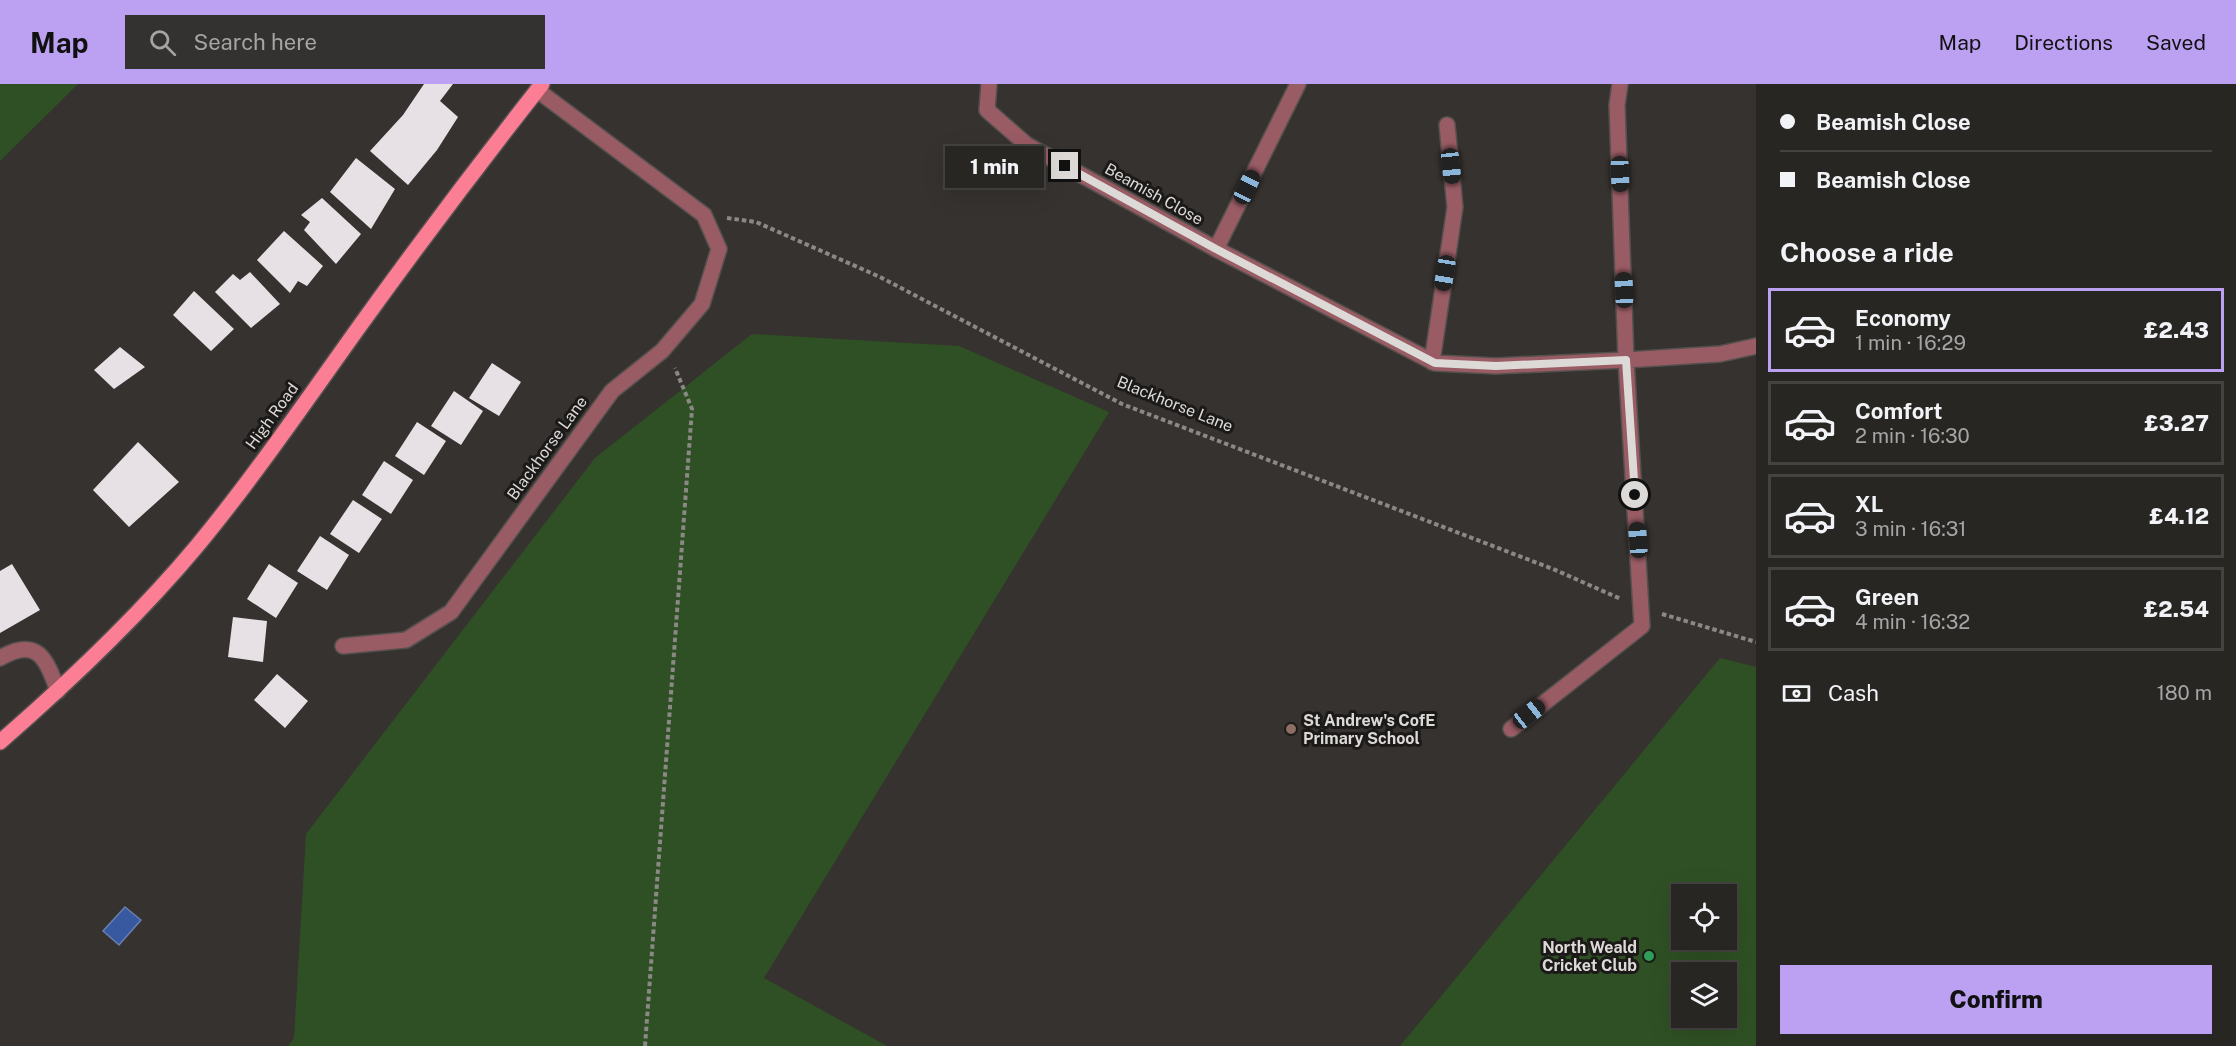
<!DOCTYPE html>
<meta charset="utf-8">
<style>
:root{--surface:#282623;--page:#343230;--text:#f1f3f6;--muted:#a5a5a6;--line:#444341;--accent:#bca0f2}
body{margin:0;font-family:"Public Sans",sans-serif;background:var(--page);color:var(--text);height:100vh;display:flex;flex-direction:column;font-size:22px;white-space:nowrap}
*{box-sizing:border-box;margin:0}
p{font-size:20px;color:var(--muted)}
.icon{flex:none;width:33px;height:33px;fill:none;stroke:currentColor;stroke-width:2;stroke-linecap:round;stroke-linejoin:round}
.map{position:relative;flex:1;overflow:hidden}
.side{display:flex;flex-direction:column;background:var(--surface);width:480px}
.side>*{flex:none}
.guide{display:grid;align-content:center;height:132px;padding:0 24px;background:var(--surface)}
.buttons{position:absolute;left:1671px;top:800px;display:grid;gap:12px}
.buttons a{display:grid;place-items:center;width:66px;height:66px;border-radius:0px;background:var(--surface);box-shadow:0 6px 24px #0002,0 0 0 2px var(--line);font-size:30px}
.end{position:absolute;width:27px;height:27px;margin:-14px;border:8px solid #dcd9d7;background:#111;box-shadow:0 0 0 3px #111}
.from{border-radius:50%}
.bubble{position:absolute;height:42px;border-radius:0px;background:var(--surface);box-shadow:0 6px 24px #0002,0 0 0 2px var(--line);font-size:20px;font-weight:800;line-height:42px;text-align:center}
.car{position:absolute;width:18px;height:36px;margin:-18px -9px;border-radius:8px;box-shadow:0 0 4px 2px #0007;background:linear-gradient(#222 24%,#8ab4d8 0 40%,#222 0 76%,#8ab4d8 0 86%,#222 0)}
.guide b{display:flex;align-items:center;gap:21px;height:57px;font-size:22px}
.guide b+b{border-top:2px solid var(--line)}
.guide i{width:15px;height:15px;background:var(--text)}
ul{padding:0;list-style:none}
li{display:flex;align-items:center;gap:18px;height:84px;margin:0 12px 9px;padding:0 12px;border:3px solid var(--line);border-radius:0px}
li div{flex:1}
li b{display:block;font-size:22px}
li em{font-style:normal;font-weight:800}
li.selected{border-color:var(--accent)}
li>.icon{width:54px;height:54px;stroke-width:1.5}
h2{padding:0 24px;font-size:27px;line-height:72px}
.pay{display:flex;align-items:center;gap:15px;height:66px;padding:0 24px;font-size:22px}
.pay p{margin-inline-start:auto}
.primary-button{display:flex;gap:12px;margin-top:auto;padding:12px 24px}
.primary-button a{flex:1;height:69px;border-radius:0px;background:var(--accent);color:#111;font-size:24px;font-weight:800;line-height:69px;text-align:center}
header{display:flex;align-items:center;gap:36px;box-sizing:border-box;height:84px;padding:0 30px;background:var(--accent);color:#111}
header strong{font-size:28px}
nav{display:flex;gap:33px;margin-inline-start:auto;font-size:21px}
.search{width:420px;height:54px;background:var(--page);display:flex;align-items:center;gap:15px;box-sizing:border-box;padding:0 21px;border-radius:0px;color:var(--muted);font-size:22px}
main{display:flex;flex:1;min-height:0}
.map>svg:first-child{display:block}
</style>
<header>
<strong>Map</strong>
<div class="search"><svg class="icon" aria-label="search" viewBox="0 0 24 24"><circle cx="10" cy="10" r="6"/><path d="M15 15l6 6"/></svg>Search here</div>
<nav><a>Map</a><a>Directions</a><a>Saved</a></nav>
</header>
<main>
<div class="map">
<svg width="1756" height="962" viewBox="0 0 1756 962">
<rect width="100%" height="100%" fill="#36322f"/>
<path fill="#2f5024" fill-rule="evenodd" d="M0,0H78L0,77Z
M752,250L959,262L1109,328L764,894L887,962H288L294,954L306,750L595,374Z
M1720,574L1756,583V962H1400ZM1682,810H1726V855H1682ZM1682,888H1726V933H1682Z"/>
<path fill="#3859a0" stroke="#697fb0" stroke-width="1.5" d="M125,823L141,836L119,861L103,847Z"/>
<path fill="#e7e1e5" d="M424,0H453L440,17L458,33L437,66L408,101L370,67L403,31Z
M356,74L395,105L371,145L330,108Z
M322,114L361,150L336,180L304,146L310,138L301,131Z
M284,147L323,182L307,202L298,197L290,209L257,176Z
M250,188L280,220L251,244L215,208L233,190L240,196Z
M194,207L234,245L211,267L173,231Z
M120,263L145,283L114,305L94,286Z
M492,279L521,298L499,332L469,314Z
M454,307L483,327L461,361L431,342Z
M417,338L446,357L424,391L395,372Z
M138,358L179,398L129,443L93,406Z
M384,377L413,396L391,430L362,411Z
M353,416L382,435L359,469L330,450Z
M320,452L349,471L327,506L297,487Z
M12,480L40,526L0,549V487Z
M269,480L298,499L276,534L247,515Z
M233,533L267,537L263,578L228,573Z
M277,590L308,617L285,644L254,616Z"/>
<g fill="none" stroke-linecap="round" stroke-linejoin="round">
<defs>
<path id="minor" d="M989,0L987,26L1027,61L1216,165L1435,279L1496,282L1626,276L1720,270L1756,262
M1216,165L1298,0
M1432,278L1455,123L1447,41
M343,562L406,556L451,528L612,307L662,267L702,220L719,165L704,131L537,6
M0,574C38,552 46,575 58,607
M1511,645L1642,542L1626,276L1617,21L1620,0"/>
<path id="major" d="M0,658C70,597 137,534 197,462C254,393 306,317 359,243C418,161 479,80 542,0"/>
</defs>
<use href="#minor" stroke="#54504d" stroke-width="18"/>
<use href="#major" stroke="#54504d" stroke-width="18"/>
<path stroke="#8c8886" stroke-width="4" stroke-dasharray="4.5 3" stroke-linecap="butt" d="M727,134L756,138L880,193L1122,320L1553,485L1621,515
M1662,530L1756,558
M645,962L692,325L675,284"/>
<use href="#minor" stroke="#995b64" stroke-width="15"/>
<use href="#major" stroke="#fc7e94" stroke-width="15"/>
</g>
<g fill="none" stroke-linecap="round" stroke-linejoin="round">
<path stroke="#dcd9d7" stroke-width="8" d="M1065,82L1216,165L1435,279L1496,282L1626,276L1635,411"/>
</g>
<circle fill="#8d6e63" stroke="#1c1a19" stroke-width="2" cx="1291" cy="645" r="6"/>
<circle fill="#2e9e5b" stroke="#1c1a19" stroke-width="2" cx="1649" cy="872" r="6"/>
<g text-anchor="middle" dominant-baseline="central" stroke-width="6" stroke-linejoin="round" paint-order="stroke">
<g font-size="16" fill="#dcd9d7" stroke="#1c1a19">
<text transform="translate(1154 110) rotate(29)">Beamish Close</text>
<text transform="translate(1175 320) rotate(22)">Blackhorse Lane</text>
<text transform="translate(272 332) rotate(-54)">High Road</text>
<text transform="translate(547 364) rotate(-54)">Blackhorse Lane</text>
</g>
<g font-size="16" font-weight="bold" fill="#dcd9d7" stroke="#1c1a19" text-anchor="start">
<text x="1303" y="636">St Andrew's CofE<tspan x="1303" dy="18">Primary School</tspan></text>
<text x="1637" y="863" text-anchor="end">North Weald<tspan x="1637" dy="18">Cricket Club</tspan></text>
</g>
</g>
</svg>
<div class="buttons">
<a><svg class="icon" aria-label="locate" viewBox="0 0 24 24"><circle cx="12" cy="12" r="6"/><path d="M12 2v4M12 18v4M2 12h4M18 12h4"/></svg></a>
<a><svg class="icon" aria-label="layers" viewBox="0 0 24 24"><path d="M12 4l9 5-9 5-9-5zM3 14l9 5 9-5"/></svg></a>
</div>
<i class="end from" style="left:1635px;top:411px"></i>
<i class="end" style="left:1065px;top:82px"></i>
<div class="bubble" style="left:945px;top:62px;width:99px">1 min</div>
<i class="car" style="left:1451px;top:82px;rotate:174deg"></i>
<i class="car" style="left:1620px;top:90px;rotate:178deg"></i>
<i class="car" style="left:1247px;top:103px;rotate:26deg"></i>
<i class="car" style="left:1445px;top:189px;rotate:189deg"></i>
<i class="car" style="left:1624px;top:206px;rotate:358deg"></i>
<i class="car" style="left:1638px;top:456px;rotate:356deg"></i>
<i class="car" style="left:1529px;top:630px;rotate:52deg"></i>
</div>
<section class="side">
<div class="guide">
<b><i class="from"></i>Beamish Close</b>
<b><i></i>Beamish Close</b>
</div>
<h2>Choose a ride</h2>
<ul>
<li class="selected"><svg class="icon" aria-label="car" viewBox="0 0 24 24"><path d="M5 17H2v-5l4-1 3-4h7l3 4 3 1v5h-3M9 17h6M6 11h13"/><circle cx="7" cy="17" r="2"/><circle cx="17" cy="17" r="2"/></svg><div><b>Economy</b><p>1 min · 16:29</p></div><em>£2.43</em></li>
<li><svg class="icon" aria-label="car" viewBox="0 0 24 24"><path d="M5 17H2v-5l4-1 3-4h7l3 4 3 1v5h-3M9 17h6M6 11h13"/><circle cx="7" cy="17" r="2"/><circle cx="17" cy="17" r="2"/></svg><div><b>Comfort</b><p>2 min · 16:30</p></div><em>£3.27</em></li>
<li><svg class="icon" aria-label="car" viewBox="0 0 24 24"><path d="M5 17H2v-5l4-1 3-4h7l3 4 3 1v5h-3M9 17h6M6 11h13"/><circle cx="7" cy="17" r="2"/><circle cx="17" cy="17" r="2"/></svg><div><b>XL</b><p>3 min · 16:31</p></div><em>£4.12</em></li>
<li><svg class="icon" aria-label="car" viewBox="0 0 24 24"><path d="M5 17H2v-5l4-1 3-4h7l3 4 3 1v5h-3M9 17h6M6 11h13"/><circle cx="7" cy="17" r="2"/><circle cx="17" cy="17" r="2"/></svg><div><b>Green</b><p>4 min · 16:32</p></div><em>£2.54</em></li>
</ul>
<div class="pay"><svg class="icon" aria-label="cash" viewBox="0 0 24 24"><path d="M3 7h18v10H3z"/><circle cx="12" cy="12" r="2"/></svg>Cash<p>180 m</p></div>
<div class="primary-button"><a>Confirm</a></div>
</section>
</main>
